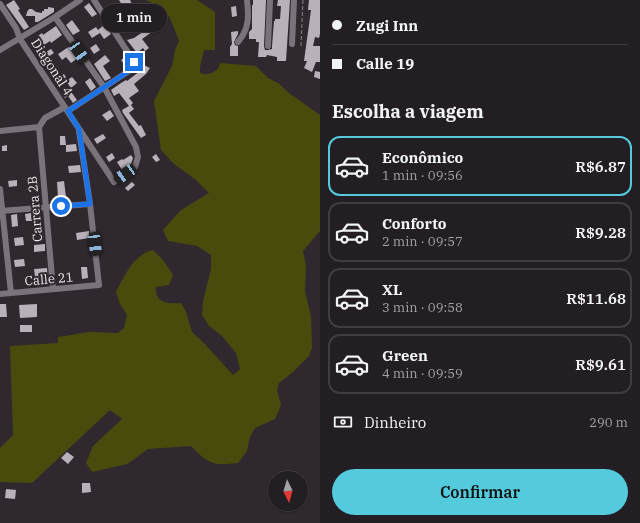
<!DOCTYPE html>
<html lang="pt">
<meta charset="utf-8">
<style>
:root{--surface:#231e23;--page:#2b272b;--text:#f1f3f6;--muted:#a3a2a6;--line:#403c41;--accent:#54cadd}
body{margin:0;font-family:"IBM Plex Serif",serif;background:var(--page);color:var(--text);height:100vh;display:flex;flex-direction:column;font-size:15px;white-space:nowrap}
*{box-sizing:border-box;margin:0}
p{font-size:13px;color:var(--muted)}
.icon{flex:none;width:22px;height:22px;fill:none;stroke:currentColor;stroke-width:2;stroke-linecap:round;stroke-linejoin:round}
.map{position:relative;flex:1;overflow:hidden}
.details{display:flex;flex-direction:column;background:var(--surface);width:320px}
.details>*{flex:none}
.hud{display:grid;align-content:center;height:88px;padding:0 12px;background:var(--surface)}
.needle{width:26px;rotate:175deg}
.controls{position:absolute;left:268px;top:471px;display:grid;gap:8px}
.controls a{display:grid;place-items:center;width:40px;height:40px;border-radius:50%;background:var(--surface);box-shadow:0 1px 3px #0004,0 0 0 1px var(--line);font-size:20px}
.end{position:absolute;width:18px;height:18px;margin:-9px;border:5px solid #1a73e8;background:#fff;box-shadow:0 0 0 2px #fff}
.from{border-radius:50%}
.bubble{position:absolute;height:28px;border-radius:14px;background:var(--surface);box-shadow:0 1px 3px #0004,0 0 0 1px var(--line);font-size:13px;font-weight:600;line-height:28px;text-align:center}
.car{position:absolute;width:12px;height:24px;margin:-12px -6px;border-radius:5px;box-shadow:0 0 3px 1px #0007;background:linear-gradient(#222 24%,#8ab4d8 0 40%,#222 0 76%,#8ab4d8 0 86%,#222 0)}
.hud b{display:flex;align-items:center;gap:14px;height:38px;font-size:15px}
.hud b+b{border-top:1px solid var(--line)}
.hud i{width:10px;height:10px;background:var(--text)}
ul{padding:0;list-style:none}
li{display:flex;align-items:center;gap:12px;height:60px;margin:0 8px 6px;padding:0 4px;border:2px solid var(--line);border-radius:12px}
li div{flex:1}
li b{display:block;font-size:15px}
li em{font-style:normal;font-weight:600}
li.current{border-color:var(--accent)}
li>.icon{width:36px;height:36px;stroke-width:1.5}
h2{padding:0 12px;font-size:18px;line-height:48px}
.pay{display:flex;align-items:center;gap:10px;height:44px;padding:0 12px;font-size:15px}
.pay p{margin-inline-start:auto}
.cta{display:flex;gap:8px;margin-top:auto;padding:8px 12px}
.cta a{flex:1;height:46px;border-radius:24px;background:var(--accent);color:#111;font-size:16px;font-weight:600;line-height:46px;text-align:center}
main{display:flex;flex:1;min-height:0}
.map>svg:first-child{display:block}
</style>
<main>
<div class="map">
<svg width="320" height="523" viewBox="0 0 320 523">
<rect width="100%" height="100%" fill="#2f282f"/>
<path fill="#494b0c" d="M146,0H197L215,12V50H204L200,67V73C208,76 212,73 218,69L220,63L256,66L268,78L278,83L289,93L320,115V231L303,251L306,266L305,292L311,316L312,348L309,356L293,372L279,383L277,390L281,405L275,419L255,428L250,437L247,451L238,463C213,466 208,464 191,446L148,449L127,464L92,472L86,463L93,446L122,419L110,410L32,483L0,482V448L13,435L10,346L58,343V337L89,332L118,333L124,328L127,315L120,304L116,292C124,276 134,254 153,250L163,260L173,275L169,285L156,287C154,303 169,304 181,303L186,312L192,332L203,342L233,375L240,369L236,353L222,336L209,326L202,315L203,301L211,269V255L197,246L168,241L163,230L181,210L209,193L196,180L174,164L161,150L154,101L172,66L175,50L179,41L170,18L162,8Z"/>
<path fill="#b9b1b9" d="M14,0L20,9L18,10L29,27L24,30L6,5Z
M119,0H130L132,4L134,3L138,9L132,13L134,17L130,19L127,13L114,23L106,11L110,9L114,15L124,8Z
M253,0H266L264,46L265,50H268L272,49V46L274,21H275V19H280L281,6H277L278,0H290L286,61H277V57L267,55L266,57H258L259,42H256V39H249V32L252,29V5H253Z
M309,0H320V34L319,38L315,37L313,46H320V62H316L312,72L304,68L307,61H304L311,10H308Z
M89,3L97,14L92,17L84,7Z
M236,6L237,16L232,17L231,7Z
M48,7L54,8V12L38,22H35V16H26L27,12L29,9H32L36,12L42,13V11H44V9H48Z
M72,20L80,31L73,35L66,25Z
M104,25L111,34L104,39L100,33L92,38L88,32L96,27L98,30Z
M153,25L156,29L142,39L149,48L145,51L143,48L137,53L127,40L134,38Z
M56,26L62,35L51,43L50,41L44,45L38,36L42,33L43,35Z
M238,31V34L234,42L235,45L238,46V56H230V47L232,44L231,32Z
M96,44L100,50L94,54L90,48Z
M41,45L46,52L51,49L54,53L48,57L49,59L43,63L39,58L42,56L36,48Z
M70,46L78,58L71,63L66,57L62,60L58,54Z
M105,55L110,61L103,66L111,78L105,81L94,64Z
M125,57L129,63L126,67L121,60Z
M144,65L150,68L146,74L134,84L139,91L129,98L133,103L131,105L134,109L129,113L139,126L141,125L146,135L141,138L123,113L122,110L129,106L119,93L114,96L111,90L121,83L126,80L127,81L140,71Z
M315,71L320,72V79L314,77Z
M64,74L67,79L59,85L55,80Z
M72,77L77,83L71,88L66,81Z
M90,78L96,87L91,91L85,82Z
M69,89L77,100L73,103L68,96L65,98L62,94Z
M110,110L114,116L107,121L102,115Z
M103,134L106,138L97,144L94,139Z
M60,136H65L66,145H60Z
M76,144L77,151L66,152V145Z
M7,145V151H2V146Z
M112,153L115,158L109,162L106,157Z
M156,154L160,160L156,162L152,157Z
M131,155L133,158L131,164L122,170L117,162L122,159L123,160Z
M80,165L81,172L69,173L68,166Z
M17,180V186L9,187L8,181Z
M64,181L66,197L58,198L57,182Z
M132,182L135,185L128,191L125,188Z
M31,213L32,221H26L25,214Z
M17,214L18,226L12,227L11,215Z
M89,231V238L77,240L76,233Z
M23,237L24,245L15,246L14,238Z
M45,244V251L34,252V245Z
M24,259L25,266L15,267L14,260Z
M81,267H87L88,278L82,279Z
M47,268L48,283L36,284L34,269Z
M0,304H6L7,317H0Z
M37,304V317L20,318L19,305Z
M20,325H32V332H20Z
M67,452L74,457L68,464L61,458Z
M82,483H90L91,492L82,493Z
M6,489L16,490L15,499L5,498Z"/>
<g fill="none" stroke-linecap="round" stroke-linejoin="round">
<path stroke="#878287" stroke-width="1" stroke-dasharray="4 2" stroke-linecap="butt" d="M301,46L303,0"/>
<path stroke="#7b737b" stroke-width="6" d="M0,4L16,28L20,39L114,182L135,167L138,157L136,147L104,87L55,17
M238,42C249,29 249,17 247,0
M292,44L294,0
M268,46L270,0
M0,50L55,17L80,0
M68,111L132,69L134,62L94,0
M39,127L53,289
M0,131L39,127L45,118L65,107
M0,189L11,293
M0,211L90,204
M0,294L99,285L90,204L79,131"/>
</g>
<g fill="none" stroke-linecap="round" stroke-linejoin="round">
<path stroke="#1a73e8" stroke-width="5" d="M61,206L90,204L79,129L68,111L132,69L134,62"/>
</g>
<g text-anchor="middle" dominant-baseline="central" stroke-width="4" stroke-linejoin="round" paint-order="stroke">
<g font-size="13" fill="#e8e4e8" stroke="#2f282f">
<text transform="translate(52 67) rotate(57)">Diagonal 4</text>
<text transform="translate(35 209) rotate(-95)">Carrera 2B</text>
<text transform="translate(49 279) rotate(-5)">Calle 21</text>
</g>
</g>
</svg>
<div class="controls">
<a><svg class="needle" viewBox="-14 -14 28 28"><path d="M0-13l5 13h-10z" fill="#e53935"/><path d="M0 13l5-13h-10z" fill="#a3a2a6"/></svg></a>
</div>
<i class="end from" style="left:61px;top:206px"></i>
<i class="end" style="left:134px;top:62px"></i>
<div class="bubble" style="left:101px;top:4px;width:66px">1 min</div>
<i class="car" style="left:79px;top:52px;rotate:146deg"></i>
<i class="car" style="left:125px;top:174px;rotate:236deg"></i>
<i class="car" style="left:95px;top:244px;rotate:174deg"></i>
</div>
<section class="details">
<div class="hud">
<b><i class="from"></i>Zugi Inn</b>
<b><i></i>Calle 19</b>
</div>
<h2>Escolha a viagem</h2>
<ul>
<li class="current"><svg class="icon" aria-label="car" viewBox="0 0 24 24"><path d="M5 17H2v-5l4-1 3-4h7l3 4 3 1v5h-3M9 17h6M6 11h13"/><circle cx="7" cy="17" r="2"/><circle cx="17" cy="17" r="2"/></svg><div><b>Econômico</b><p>1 min · 09:56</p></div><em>R$6.87</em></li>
<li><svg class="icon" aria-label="car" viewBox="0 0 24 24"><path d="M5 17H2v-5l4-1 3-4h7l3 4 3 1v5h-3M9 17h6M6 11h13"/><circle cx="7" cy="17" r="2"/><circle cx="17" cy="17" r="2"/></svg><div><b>Conforto</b><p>2 min · 09:57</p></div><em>R$9.28</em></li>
<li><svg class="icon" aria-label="car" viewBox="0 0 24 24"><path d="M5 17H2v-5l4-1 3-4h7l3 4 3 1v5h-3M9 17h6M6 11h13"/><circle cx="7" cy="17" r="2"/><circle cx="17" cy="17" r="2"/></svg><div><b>XL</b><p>3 min · 09:58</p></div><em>R$11.68</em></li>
<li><svg class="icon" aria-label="car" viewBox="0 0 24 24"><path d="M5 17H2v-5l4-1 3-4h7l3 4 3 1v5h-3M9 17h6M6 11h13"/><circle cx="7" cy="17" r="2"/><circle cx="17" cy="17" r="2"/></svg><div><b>Green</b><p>4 min · 09:59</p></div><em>R$9.61</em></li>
</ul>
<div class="pay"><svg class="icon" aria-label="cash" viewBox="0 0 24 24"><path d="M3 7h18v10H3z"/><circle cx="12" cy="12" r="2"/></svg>Dinheiro<p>290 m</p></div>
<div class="cta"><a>Confirmar</a></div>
</section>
</main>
